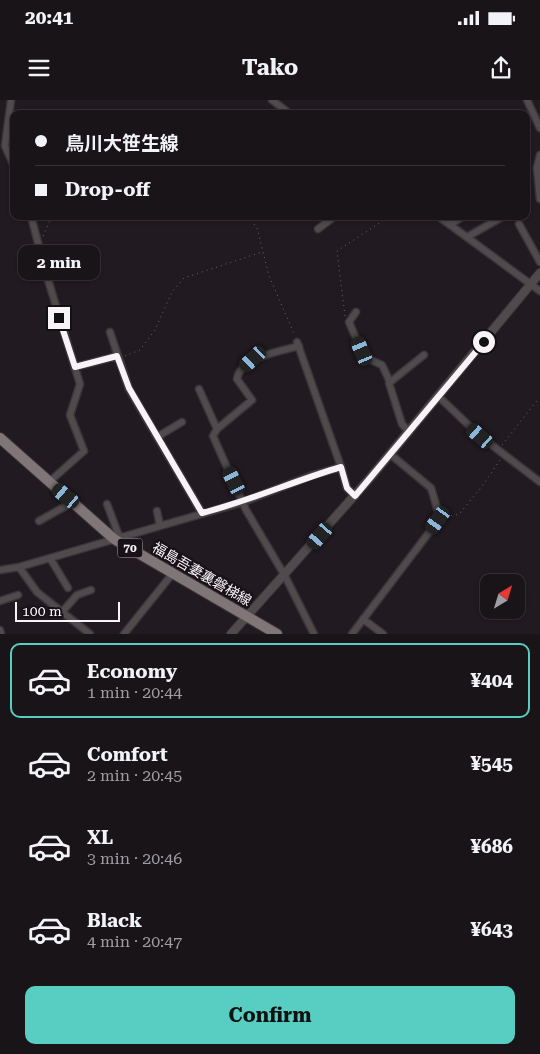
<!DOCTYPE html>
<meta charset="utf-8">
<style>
:root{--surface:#191418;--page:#221d21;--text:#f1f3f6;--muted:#9f9ea2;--line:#373337;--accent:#57cec1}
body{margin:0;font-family:"Roboto Serif","Noto Sans JP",serif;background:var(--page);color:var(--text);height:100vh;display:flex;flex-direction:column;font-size:19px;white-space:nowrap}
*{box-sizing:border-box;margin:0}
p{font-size:16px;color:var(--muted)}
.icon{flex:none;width:28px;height:28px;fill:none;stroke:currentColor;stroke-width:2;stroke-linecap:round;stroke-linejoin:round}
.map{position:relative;height:534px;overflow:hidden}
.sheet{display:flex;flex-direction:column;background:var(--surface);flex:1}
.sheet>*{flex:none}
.hud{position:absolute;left:10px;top:10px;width:520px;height:110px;border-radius:10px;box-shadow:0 1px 4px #0004,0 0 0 1px var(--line);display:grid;align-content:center;height:110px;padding:0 25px;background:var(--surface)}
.needle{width:32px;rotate:38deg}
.tools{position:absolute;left:480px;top:474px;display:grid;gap:10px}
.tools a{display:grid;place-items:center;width:45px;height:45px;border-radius:10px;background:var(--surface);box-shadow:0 1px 4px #0004,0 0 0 1px var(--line);font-size:25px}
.scale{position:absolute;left:15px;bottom:12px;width:105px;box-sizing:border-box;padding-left:5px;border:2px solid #f8f3f7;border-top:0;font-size:14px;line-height:18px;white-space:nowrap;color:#f8f3f7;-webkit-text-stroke:4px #181117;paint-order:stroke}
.end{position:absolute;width:22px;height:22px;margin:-11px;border:6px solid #f8f3f7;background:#111;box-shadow:0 0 0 2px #111}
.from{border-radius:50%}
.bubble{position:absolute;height:35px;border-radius:10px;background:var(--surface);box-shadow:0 1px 4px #0004,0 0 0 1px var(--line);font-size:16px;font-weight:700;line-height:35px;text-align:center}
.car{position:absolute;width:15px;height:30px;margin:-15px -8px;border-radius:6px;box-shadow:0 0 4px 1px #0007;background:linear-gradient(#222 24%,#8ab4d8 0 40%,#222 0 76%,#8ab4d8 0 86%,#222 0)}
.hud b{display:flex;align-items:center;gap:18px;height:48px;font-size:19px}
.hud b+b{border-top:1px solid var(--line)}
.hud i{width:12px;height:12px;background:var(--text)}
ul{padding:9px 0 0;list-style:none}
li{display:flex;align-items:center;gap:15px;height:75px;margin:0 10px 8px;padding:0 15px;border:2px solid transparent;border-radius:10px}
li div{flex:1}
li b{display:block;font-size:19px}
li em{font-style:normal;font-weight:700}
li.on{border-color:var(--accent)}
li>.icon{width:45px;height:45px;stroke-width:1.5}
.button{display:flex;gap:10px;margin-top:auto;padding:10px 25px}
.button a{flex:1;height:58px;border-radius:10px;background:var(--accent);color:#111;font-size:20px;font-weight:700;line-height:58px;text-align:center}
.status{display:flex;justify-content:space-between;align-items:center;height:35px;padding:0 25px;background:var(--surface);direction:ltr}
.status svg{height:14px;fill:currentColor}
header{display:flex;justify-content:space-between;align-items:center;height:65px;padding:0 25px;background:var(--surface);font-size:22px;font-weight:700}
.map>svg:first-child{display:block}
</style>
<div class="status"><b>20:41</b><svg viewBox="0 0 49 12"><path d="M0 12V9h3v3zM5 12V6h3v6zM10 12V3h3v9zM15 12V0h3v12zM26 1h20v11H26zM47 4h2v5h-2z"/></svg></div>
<header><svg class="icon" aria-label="menu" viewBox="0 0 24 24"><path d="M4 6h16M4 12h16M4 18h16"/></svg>Tako<svg class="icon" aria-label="share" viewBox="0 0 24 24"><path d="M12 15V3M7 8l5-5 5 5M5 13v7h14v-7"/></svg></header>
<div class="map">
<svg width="540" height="534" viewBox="0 0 540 534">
<rect width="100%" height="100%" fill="#211a20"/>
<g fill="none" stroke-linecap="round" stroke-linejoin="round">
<defs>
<path id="minor" d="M11,0L5,46L14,66
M272,0L290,14
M527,0L540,28
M540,55L537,68L540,99
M31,116L45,170L80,284L70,315L84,351L49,382
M438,116L540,191
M519,124L540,162
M450,125L463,116
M318,129L335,116
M467,137L502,117
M356,212L349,222L364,257L382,265L390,282
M110,232L129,289L202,413
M297,242L341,367
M299,246C282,251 240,257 237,279L252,300L217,329L213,336L246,410L285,476L314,534
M75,267L117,256
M199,289L217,329
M438,296L480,336L540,382
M409,332L402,324L389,283L424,255
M157,337L182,322
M107,404L119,436
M157,411L160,426L243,402L313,375L341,367L347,388L355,396
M39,421L73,402
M50,458L68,488
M19,467L37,492L90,534
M0,470L19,467L160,426
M0,501L18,495
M62,512L77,495L91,490
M363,519L383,534
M0,530L1,534
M124,534L173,473
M352,534L440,418L431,388L390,354"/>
<path id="tertiary" d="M231,534L370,378L540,173"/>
<path id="primary" d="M0,338L114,439L277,534"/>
</defs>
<use href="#minor" stroke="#3b343a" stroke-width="9"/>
<use href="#tertiary" stroke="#3b343a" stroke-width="10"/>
<use href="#primary" stroke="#3b343a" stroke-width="12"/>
<path stroke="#6d676c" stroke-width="1" stroke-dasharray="1 4" stroke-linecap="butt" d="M248,116L257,128L269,176L295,236
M43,136L52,116
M345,216L337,151L390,116
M125,256L140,250L155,230L172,192L184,178L262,152
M502,345L539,298
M446,416L456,415L461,412L483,385L500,360"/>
<use href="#minor" stroke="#4f4a4b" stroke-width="6"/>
<use href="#tertiary" stroke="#4f4a4b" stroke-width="8"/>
<use href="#primary" stroke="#807678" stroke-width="10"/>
</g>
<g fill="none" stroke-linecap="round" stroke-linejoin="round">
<path stroke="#f8f3f7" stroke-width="6" d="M59,218L75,267L117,256L129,288L202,413C249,401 294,381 341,367L347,388L355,396L484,242"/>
</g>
<g text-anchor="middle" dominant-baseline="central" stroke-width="4.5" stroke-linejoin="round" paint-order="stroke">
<rect fill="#181117" stroke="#b5afb4" stroke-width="1" x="117.5" y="438.5" width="25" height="19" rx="4"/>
<g font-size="12" font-weight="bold" fill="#f8f3f7">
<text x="130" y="448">70</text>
</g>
<g font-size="14" fill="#f8f3f7" stroke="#181117">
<text transform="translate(202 474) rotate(30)">福島吾妻裏磐梯線</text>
</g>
</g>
</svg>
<div class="tools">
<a><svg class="needle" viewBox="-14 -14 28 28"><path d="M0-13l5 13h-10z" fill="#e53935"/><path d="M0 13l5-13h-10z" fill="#9f9ea2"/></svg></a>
</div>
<div class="scale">100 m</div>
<i class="end from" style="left:484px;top:242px"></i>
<i class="end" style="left:59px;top:218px"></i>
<div class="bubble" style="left:18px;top:145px;width:82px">2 min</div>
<i class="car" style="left:362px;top:251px;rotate:337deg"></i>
<i class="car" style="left:253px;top:259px;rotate:227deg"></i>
<i class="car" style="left:480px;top:336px;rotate:311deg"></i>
<i class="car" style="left:234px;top:381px;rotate:334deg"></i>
<i class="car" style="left:66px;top:396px;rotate:310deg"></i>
<i class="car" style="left:438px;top:420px;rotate:216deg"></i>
<i class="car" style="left:320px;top:436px;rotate:221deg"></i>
<div class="hud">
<b><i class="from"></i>鳥川大笹生線</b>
<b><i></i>Drop-off</b>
</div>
</div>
<section class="sheet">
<ul>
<li class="on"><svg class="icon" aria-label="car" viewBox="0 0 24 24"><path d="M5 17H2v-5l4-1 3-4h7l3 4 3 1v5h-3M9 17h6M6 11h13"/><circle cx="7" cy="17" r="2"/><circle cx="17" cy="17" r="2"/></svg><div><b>Economy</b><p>1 min · 20:44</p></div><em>¥404</em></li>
<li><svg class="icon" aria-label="car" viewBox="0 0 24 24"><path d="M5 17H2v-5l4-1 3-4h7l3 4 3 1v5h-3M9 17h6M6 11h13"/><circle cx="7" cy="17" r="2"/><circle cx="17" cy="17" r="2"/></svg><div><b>Comfort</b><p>2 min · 20:45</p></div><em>¥545</em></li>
<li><svg class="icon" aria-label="car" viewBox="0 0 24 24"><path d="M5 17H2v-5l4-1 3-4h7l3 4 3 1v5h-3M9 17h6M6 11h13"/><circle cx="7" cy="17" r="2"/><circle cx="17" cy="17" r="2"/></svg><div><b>XL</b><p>3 min · 20:46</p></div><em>¥686</em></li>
<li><svg class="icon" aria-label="car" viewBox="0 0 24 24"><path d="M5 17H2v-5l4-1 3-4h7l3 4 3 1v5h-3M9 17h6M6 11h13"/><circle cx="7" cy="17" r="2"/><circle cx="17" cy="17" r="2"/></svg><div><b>Black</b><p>4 min · 20:47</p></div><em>¥643</em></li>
</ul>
<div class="button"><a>Confirm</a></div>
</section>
